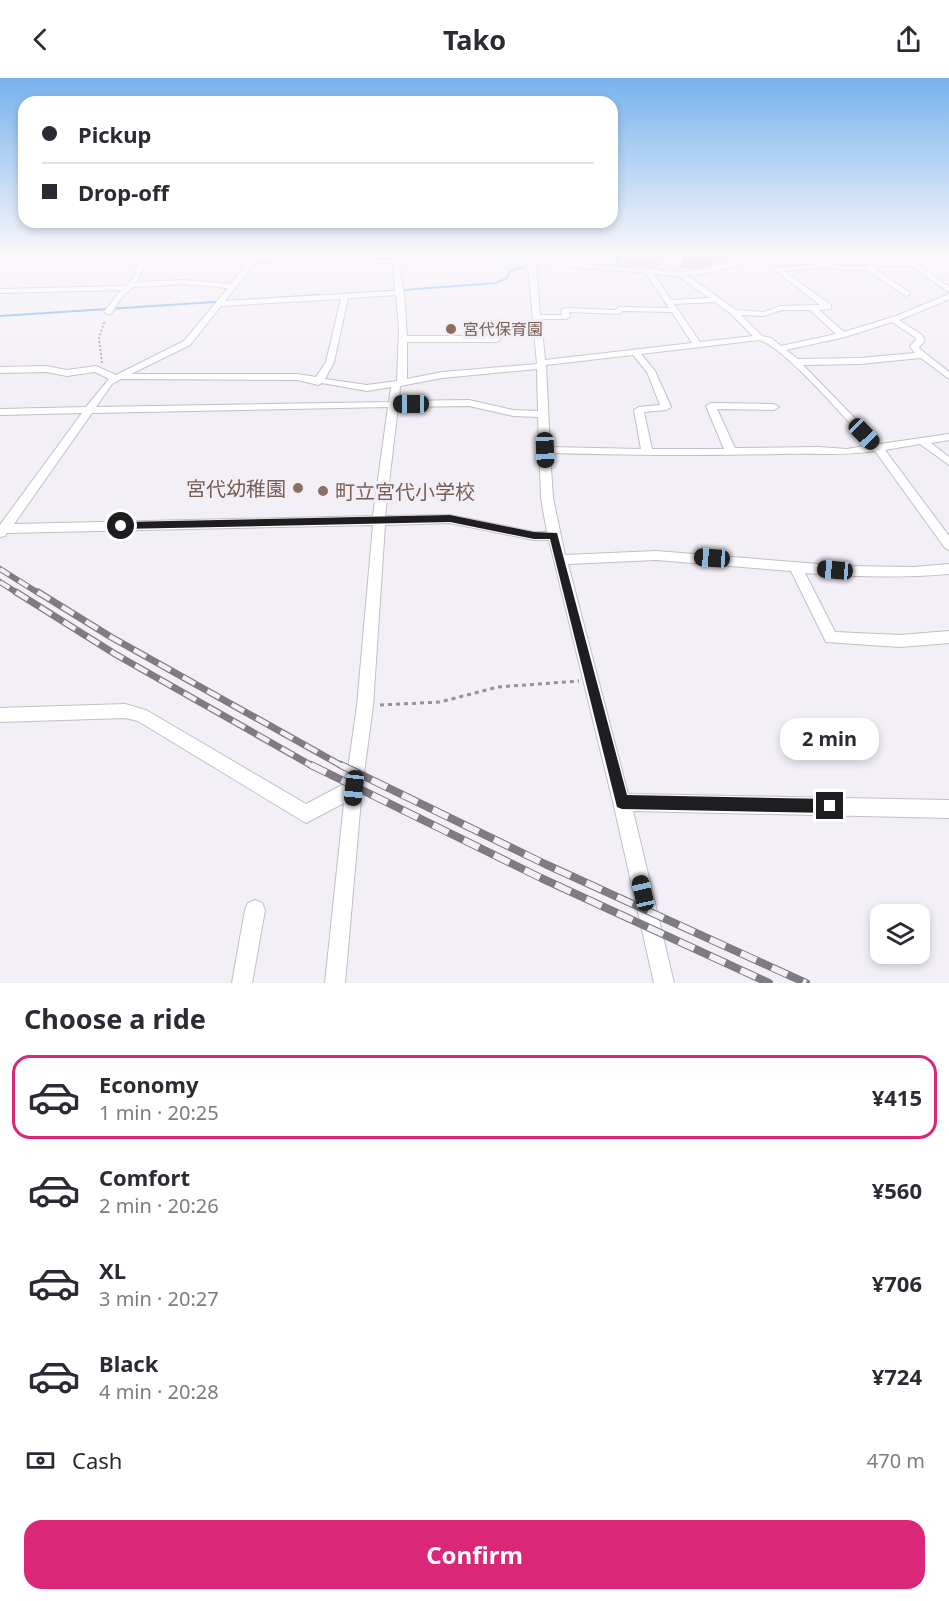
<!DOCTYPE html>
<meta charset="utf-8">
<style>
:root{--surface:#fff;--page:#f2f2f3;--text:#2b2b33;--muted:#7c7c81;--line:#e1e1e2;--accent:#db2777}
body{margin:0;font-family:"Noto Sans","Noto Sans JP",sans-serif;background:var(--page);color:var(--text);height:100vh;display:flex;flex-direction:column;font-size:22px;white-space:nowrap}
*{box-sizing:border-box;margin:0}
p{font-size:20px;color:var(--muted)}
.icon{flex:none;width:33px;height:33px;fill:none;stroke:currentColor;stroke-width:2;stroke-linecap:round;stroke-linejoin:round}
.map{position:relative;height:905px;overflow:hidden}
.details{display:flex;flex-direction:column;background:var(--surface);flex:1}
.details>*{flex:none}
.hud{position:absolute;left:18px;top:18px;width:600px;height:132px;border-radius:18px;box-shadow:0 3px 9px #0003;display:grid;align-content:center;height:132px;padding:0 24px;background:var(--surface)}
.fabs{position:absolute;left:870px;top:826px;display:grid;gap:12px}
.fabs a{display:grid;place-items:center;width:60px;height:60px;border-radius:12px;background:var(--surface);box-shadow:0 3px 9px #0003;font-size:30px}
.end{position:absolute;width:27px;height:27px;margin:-14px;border:8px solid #1f1d20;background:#fff;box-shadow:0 0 0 3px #fff}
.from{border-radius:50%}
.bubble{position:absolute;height:42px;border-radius:18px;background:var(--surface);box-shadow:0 3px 9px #0003;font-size:20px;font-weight:700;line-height:42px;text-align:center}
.car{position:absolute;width:18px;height:36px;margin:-18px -9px;border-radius:8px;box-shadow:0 0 4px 2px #0007;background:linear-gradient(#222 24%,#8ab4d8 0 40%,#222 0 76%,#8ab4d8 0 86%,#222 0)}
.hud b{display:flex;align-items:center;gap:21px;height:57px;font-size:22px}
.hud b+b{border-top:2px solid var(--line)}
.hud i{width:15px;height:15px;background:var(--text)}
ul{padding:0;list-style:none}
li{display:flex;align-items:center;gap:18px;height:84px;margin:0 12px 9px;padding:0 12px;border:3px solid transparent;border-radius:18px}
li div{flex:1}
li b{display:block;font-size:22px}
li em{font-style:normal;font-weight:700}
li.current{border-color:var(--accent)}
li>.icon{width:54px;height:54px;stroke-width:1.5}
h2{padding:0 24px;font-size:27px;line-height:72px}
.pay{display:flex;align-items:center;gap:15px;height:66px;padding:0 24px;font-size:22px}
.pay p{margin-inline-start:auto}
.primary-button{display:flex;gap:12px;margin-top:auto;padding:12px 24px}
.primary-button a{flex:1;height:69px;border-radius:18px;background:var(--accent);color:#fff;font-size:24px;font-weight:700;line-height:69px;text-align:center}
header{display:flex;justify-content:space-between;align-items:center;height:78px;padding:0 24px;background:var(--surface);font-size:27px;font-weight:700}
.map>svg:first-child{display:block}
</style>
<header><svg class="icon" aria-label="back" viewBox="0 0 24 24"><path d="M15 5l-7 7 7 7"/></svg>Tako<svg class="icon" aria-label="share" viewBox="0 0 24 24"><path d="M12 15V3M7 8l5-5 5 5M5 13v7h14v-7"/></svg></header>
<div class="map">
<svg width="949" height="905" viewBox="0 0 949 905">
<rect width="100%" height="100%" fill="#f3eff7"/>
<path fill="#cca1f3" d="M683,177H735C721,185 697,194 681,189Z"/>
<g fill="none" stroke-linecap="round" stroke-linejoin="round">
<path stroke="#6daff4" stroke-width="2" d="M618,177L619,190
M735,184L745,181L746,177
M348,216L496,205L507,200L510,193L525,189
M0,238L320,217"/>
</g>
<path fill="#cdc9d1" d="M624,177H667L657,190L624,187Z"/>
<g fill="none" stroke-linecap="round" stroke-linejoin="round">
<defs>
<path id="minor" d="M139,177H145L144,188L137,204L185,202L231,206L254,177L398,182L404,215L407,258H497L501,261L497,264H407V301L442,294L537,286L528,187L531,184L530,177H536L537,182L680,194C715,191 749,177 784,177L701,196L687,197L736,232L764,234L780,228L820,227L775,192V190L829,185L839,188L862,189L883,184H905L897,177H905L949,209V214L911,188H883L874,190L909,214L910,216L906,218L867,192H838L828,189L784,193L831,227V231L819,232L844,254L896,238L949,216V221L943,224L899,242L922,257L925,263L919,269L920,271L949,294V301L921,280L860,286L803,287L880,366L949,356V362L931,365L949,379V387L920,366L885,372L949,458V472L945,470L875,373C843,378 812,375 779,376C703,378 627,377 550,375L553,420L565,477L656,473L844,488L914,489L949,486V496C901,500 853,499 805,495L835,554L900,557L949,553V565L900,569L826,564L791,493L656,482L568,486L628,716L949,722V740L633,733L674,905H654L613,724L549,462H534L450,445L385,447L373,628L362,710L345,905H325L344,725L306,745L138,643L125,640L0,644V630L125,626L146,632L306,726L346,705L357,628L373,447L7,455L5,458L0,459V447L82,335L0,337V331L86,329L109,301L95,294L67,298L46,294L0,295V289L46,288L67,292L96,288L116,297L184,263L228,210L185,206L133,209L121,220L111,236H108L104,234L121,212L0,215V211L126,208L135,197ZM257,183L393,185L395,213L225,223ZM536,186L646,195L669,230L619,229L615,232L565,230L561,232L562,237H540ZM654,196L678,198L709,220L671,222ZM396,217L399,251L397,303L367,307L325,301L334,284L348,220ZM341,221L326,284L316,299L298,296H131L190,267L221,228ZM715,224L731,236L753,258L700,264L674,226ZM782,232H810L836,256L781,268L771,260L762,258L741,237L764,238ZM623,233L672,234L692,265L545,282L541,241H566L570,239L569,234L619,236ZM892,244L916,260V262L910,268L915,275L860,280L798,281L786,272L845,259ZM759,262C784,268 849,345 870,367L847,371L819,369L735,370L717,331L774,332L779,329L774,326L711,325L706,328L724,371H652L644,334L666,332L671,329L655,293L641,276ZM633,277L647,294L660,327L639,329L634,332L641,371L550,369L546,287ZM537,291L538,333L513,332L469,322L399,323L400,308L442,300ZM121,301L298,302L318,307L322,305L367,313L391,309L389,324L96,329L112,306ZM469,328L513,338L538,339L541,420L547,454H534L450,437L385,438L398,329ZM388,329L373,438L14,446L92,335Z
M255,822L262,825L265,832L252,905H232L245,832L248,825Z"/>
</defs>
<use href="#minor" stroke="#c2bfc6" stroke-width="2"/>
<path stroke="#959297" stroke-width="1.5" stroke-dasharray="2 2" stroke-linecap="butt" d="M637,177L644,186
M611,180L630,177
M102,285L99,260L105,242"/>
<path stroke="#959297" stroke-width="3" stroke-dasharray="4 4" stroke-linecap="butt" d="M380,627L440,624L498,609L579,603"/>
<use href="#minor" fill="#fff" fill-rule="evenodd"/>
<defs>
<path id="rail-far2" d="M0,491L40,516
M0,504L19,516"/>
<path id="rail-far1" d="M16,514L115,576L314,689
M38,514L111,559L344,689"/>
<path id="rail" d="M311,687L541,800L769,905
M341,687L545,786L806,905"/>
</defs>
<use href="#rail-far2" stroke="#7f7c81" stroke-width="6"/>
<use href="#rail-far1" stroke="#7f7c81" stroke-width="7"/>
<use href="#rail" stroke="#7f7c81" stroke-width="8"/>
<use href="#rail-far2" stroke="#f3eff7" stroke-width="4" stroke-dasharray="11" stroke-linecap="butt"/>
<use href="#rail-far1" stroke="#f3eff7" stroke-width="4.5" stroke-dasharray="14" stroke-linecap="butt"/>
<use href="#rail" stroke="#f3eff7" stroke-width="6" stroke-dasharray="17" stroke-linecap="butt"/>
</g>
<linearGradient id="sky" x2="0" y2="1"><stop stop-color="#77b2ed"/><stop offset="0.58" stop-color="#faf8fb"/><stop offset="1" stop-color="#faf8fb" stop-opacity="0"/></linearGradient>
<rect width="949" height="304" fill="url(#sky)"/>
<path fill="#1f1d20" d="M450,437L534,454L557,455L627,717L830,721L835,723L837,728L835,733L830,735L622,731L617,729L550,461H534L450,444L121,451L116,448L121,444Z"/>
<g fill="#8d6e63" stroke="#f3eff7" stroke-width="2">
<circle cx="451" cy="251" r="6"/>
<circle cx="298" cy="410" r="6"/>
<circle cx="323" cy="413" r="6"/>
</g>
<g text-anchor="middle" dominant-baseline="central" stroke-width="6" stroke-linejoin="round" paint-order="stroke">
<g font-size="16" fill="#785e54" stroke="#f3eff7" text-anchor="start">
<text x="463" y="251">宮代保育園</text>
</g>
<g font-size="20" fill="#785e54" stroke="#f3eff7" text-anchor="end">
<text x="286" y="410">宮代幼稚園</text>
<text x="335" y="413" text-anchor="start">町立宮代小学校</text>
</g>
</g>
</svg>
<div class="fabs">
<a><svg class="icon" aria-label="layers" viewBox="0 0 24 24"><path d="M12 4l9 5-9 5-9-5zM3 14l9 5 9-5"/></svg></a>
</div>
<i class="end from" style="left:121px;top:448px"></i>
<i class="end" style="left:830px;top:728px"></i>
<div class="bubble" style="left:780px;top:640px;width:99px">2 min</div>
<i class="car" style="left:411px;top:326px;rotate:270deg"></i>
<i class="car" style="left:864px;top:356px;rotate:136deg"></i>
<i class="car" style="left:545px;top:372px;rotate:178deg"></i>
<i class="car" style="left:712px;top:480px;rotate:274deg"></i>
<i class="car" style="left:835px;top:492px;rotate:275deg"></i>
<i class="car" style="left:354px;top:710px;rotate:186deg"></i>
<i class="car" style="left:643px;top:815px;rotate:347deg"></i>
<div class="hud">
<b><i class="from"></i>Pickup</b>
<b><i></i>Drop-off</b>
</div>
</div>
<section class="details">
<h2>Choose a ride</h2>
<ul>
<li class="current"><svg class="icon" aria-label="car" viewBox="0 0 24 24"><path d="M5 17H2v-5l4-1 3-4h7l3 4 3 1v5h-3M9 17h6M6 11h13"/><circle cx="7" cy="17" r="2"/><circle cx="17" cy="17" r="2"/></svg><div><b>Economy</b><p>1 min · 20:25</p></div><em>¥415</em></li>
<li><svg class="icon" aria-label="car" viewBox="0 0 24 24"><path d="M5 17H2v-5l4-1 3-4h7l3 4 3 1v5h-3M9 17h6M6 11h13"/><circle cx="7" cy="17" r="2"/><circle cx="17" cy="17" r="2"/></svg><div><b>Comfort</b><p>2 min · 20:26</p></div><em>¥560</em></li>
<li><svg class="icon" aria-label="car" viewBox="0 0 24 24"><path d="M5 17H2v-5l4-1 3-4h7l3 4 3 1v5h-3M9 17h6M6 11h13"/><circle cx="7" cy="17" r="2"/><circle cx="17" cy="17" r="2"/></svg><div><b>XL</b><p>3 min · 20:27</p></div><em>¥706</em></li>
<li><svg class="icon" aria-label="car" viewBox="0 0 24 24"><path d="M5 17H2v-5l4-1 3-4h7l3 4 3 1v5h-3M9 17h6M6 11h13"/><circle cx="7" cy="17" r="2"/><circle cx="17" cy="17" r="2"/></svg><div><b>Black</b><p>4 min · 20:28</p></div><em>¥724</em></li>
</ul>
<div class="pay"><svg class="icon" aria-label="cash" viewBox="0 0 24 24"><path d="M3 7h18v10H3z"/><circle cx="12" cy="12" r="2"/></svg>Cash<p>470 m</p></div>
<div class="primary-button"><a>Confirm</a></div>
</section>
